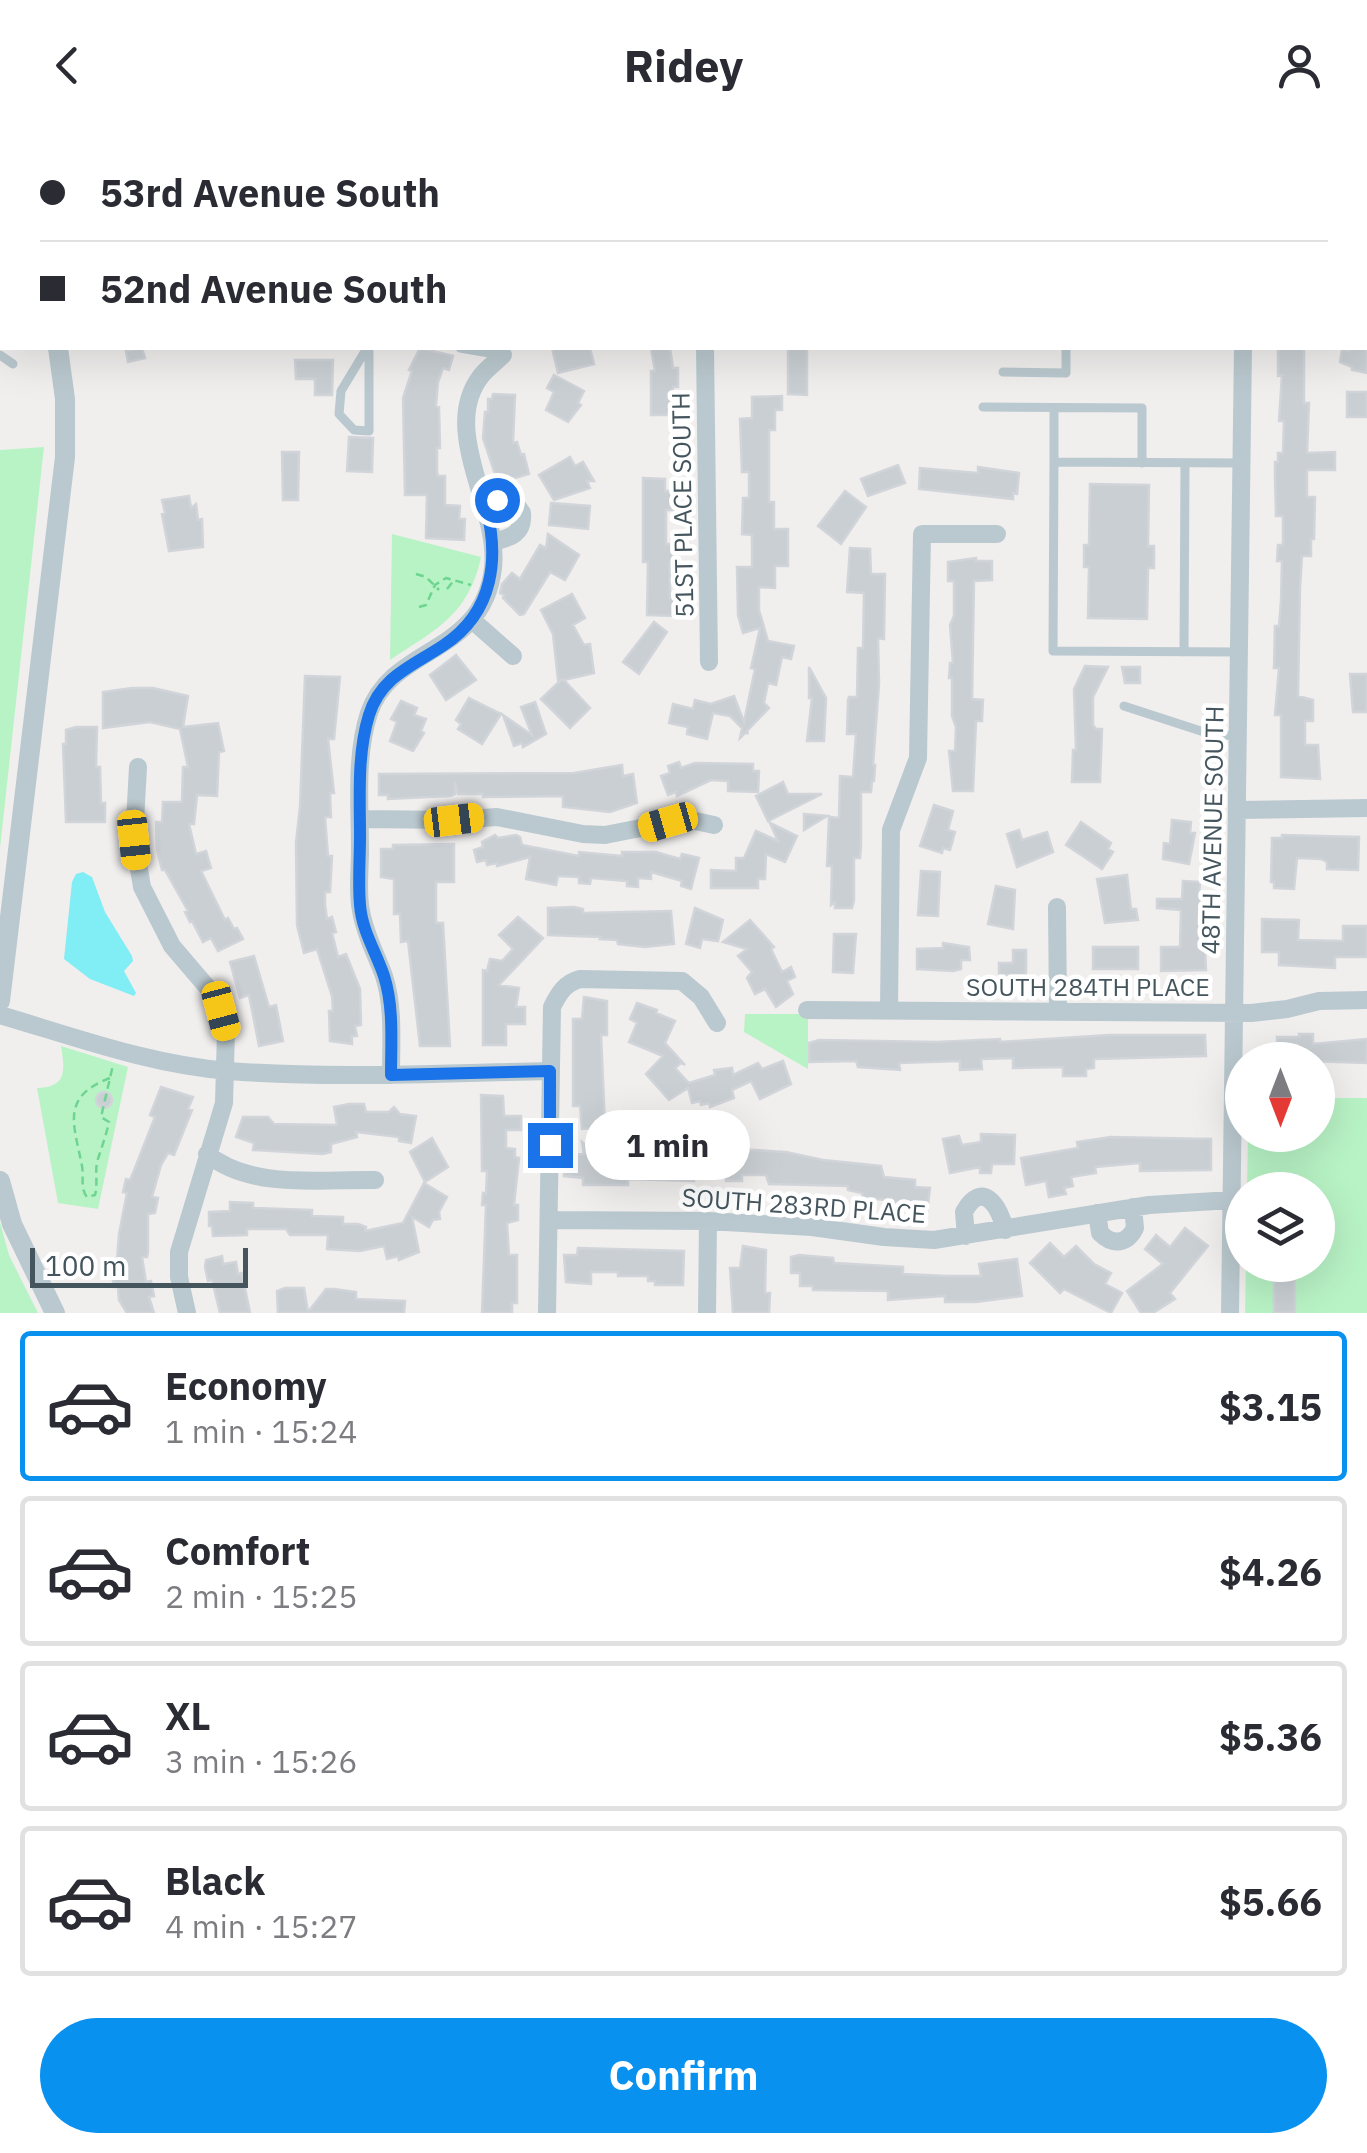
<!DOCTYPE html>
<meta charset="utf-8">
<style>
:root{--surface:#fff;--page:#f7f7f7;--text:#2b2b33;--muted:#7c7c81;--line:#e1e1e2;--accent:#0991f0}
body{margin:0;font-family:"IBM Plex Sans",sans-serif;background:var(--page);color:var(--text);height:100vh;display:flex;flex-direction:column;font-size:38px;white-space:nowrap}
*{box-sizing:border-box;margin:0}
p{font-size:32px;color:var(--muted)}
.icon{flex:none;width:55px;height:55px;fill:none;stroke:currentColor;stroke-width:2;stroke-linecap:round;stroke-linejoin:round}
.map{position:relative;height:1183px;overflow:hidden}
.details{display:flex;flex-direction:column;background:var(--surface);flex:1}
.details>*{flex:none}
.hud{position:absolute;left:0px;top:0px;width:1368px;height:220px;box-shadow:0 10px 40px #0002;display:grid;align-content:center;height:220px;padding:0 40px;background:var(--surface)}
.needle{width:65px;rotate:180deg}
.buttons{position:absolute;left:1225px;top:912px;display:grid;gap:20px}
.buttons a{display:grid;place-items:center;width:110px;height:110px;border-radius:50%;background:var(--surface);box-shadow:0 10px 40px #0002;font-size:50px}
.scale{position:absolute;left:30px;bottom:25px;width:218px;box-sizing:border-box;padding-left:10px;border:5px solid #44555d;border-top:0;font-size:28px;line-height:35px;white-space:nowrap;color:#44555d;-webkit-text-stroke:8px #fff;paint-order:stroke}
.end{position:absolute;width:45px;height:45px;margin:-22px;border:12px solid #1a73e8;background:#fff;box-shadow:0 0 0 5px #fff}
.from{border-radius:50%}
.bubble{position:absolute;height:70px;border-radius:35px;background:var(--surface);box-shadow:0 10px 40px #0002;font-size:32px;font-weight:800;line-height:70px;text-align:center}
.car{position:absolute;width:30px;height:60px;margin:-30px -15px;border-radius:12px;box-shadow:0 0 8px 2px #0007;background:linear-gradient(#f5c518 24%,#345 0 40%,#f5c518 0 76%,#345 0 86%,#f5c518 0)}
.hud b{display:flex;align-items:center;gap:35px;height:95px;font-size:38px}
.hud b+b{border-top:2px solid var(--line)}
.hud i{width:25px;height:25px;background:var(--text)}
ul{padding:18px 0 0;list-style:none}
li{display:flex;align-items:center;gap:30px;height:150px;margin:0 20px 15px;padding:0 20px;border:5px solid var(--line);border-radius:10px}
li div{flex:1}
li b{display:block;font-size:38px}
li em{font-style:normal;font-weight:800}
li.current{border-color:var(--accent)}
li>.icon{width:90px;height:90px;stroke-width:1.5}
.action{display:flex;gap:20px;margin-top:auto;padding:20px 40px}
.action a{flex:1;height:115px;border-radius:60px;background:var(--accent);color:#fff;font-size:40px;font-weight:800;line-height:115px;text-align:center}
header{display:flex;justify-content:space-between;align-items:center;height:130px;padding:0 40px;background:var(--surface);font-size:45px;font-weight:800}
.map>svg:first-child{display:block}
</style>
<header><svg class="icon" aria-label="back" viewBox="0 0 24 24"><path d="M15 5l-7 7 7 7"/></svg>Ridey<svg class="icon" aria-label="person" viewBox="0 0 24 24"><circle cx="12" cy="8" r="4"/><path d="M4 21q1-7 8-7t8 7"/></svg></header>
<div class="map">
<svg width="1367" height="1183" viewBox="0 0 1367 1183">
<rect width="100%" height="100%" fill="#f1eeee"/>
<path fill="#b8f3c5" d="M930,0H1162L1161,2Z
M44,317L0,718V320Z
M392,404L481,427C469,485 435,500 390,530Z
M745,884H808V939L744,902Z
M61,916L128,937L98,1079L58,1073L37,958C67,957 65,941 61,916Z
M1318,968H1367V1183H1245L1246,1135H1318V1060H1247L1248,1005H1318Z
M0,1092L9,1125L38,1183H0Z"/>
<path fill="#81edf4" d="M83,742L92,747L105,782L132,826L133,831L124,841L136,863L134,866L90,849L64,829L72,752L76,744Z"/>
<path fill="#c9cfd3" stroke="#d1d5da" stroke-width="2.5" d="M142,218L145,228L128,232L126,221Z
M420,218L453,226L449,240L443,238L438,252L436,276L439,277L440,318H437V342L438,346H445V375L460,376L459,389H465L464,410L426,408L427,365H405L403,268L412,241L409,240Z
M552,218H590L594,234L558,243Z
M651,218H670L673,238H678V257H673L672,266V285H651V241H655Z
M788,218H807V265L788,264Z
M1278,218H1304V273H1309L1307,323L1335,322V340H1307V367H1315L1314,409H1311V426H1302L1300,457L1298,566L1313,570V591H1305V615H1318L1320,649L1281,647V585H1275L1279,538H1274L1275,496H1279L1281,471L1282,431H1277L1278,415H1283V386H1276L1275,347V332H1278V323H1283L1284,291H1279L1282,245L1278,246Z
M1349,218H1367V243L1352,240V237L1340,232L1342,220L1349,221Z
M295,230H333L332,265H315V249H296Z
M554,245L584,261L578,273L581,275L568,292L546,280L554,262L547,258Z
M1347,262H1367V287H1347Z
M493,264L515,265L513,313L517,312L521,325L524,324L529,344L498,353L483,308L485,282H488V269H492Z
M782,266V280H775V300H769V372H774V399H788V436H775V458L759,457V480L768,511L794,516L791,529L782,527L776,555L768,553L764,573L769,578L747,601L748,604L746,602L740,608L742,598L730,586L713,583L707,609L687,604L688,597L669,593L673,574L693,579L695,570L711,574L734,566L744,592L755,539L751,538L760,498L743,503L738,485L737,437H752V405L742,404L743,368H749V342H742L740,289L752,288V267Z
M349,307L373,308L372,342L347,341Z
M282,322H299L298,370H283Z
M570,327L575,336L583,332L594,351H587L590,358L554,370L539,345Z
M898,335L905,353L868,366L861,349Z
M978,337L1019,343L1017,364L1013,363V369L919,359L920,338L978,343Z
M643,348L665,349V361H678V380H666V414H678V433H670V468H676V486L647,485L648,432H643Z
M1090,354L1149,355L1148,416H1154V438H1148L1147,489L1088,488L1089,437H1084V415H1089Z
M845,361L866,377L841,414L818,396Z
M189,366L191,378L196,374L198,390L202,389L203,417L169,421L162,384L165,383L162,370Z
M551,373L590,376L588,399L549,395Z
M548,404L579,425L565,450L550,442L524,484L520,485L503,468L504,465L500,463L502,454L512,443L520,449L540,415L546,418Z
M850,418L870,419L871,444H885L884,509L878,508L879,554L873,635H875L874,651H872L871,662H861V715L860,728H854V770L852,778H835V772L831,775L832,736H827L829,687L839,688L840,646L853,647L856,604H847L848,570L849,567H857L858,518H863L864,463L847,462Z
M976,428V431H992V450L974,451L972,569L983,570L982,591H976L973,661H953L949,621H955L956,597L952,586V548H949L950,533H953L950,495L954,486V451H948V432Z
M572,464L585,488L573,495L584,515L590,514L594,543L564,550L590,578L570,598L541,569L561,550H558L553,504L541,480Z
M654,492L667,502L639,544L623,532Z
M456,525L476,550L446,570L430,545Z
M1085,536L1108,537L1093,567V595L1096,599H1102L1100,652H1072L1073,620H1076L1074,559Z
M809,537L826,568L824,611H807L812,568H809Z
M1122,537H1140V553H1125Z
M1350,544H1367V582H1353Z
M305,546L340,547L334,609H328L334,663H330L331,687H325L328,726H332L330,762H325V775L327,789L332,787L336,802L332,803L338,827L346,824L360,859L361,895L355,896L357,906H352V914L330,911L329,881H333L332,866L317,819L304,823L297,795L296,713L300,677Z
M132,558H153L188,566L183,597L218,593L224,621L219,622L217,666L197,665L194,694H189L196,724L206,721L211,738L201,741L225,790L228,788L234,799L237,798L243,809L218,821L211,808L203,812L192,791L190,792L185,782L188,781L165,740H162L157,719L156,692H162L163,672H182L183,637H188L180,599L150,592L103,598V562Z
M469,568L501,584L482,614L458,599L461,594L456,590Z
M401,571L417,578L414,585L426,589L421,601L424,603L413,621L390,611L397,592L391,589Z
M535,572L546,604L523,617L522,613L514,616L503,585L532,605L521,577Z
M76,597H97L96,637H100L101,673H105V692H66L63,614H66V600Z
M679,632L681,638L695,633L753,634V641H759L758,662L728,661V651L711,650L677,666L676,662L668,665L661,646L670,643L668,636Z
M622,635L623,646L633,644L637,673L610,682L563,677V666L483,667V664H458L455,652V664L450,666L388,669V665H379V644L574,643Z
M783,652L788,664H822L768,691L756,666Z
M934,675L953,681L948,700L955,702L950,720L943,718L942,723L920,716Z
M804,684L827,686L804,700Z
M1172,690L1191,692L1190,703H1195L1189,734L1163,729L1164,713L1170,714Z
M1081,692L1111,713L1108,719L1113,722L1102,739L1066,715Z
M770,693L797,706L785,732L766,724L765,749H758V758H711V740L736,741V728H744L756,701L778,711Z
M1019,700L1022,710L1047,702L1053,722L1017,737L1007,704Z
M495,705L498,708L516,705L520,707L522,715L579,726V722L622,726V722H656L680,729L682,724L699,728L691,759L681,756L682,751L651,742V749L638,748V757L627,756V751L591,748L590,754L579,753V747L558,746L556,755L526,749L530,727L497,736V733L487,735L486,730L477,732L474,720L483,717L482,712Z
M1282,705L1359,707L1358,740L1327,739V732L1321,729L1297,728L1294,759L1274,758V752H1271L1272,708H1282Z
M454,714V752H436V793H443L450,916H420L408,811L401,812L400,784H394V749L381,747V719H393V715Z
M921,741L940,742L938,786L918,785Z
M1127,745L1131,779H1136L1138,790L1105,793L1097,749Z
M1183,751L1200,752L1199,766L1204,767L1199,817H1205L1206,840L1161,841V817H1180L1181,780L1157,778V769H1182Z
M996,756L1015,760L1013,799L988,794Z
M574,777L583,779V783L671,781L674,814L645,817L618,814L617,810L600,809L601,807L548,805V778Z
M695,778L723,790L718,811L702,809L700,818L686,814Z
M518,787L543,808L499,855L519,858L516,877H525V894H506V915H483V840L487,841L490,829L502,831L513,819L499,805Z
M1262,789L1299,790L1298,810L1343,811V796H1367V827H1335V838L1279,835V822H1262Z
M750,790L774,817L771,819L782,842L791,837L795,847L787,851L793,864L776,877L765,859L755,864L747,848L752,842L738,826L747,819L723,812Z
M834,804H856L853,843L833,842Z
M943,813L969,817L970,830H961V839L953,841L917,839V819L943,818Z
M1093,817H1138V839H1093Z
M1013,820H1026V845H999V833H1013Z
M254,826L269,877L276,875L283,911L259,916L249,865L240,868L230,832Z
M584,867L607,871V905H601L605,995H596V998L582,999L580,976H573V889H582Z
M637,873L657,880L656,883L675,891L665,913L685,935L681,933L675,938L689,953L715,945L714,940L732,938L733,945L758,933L762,939L783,931L791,954L760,969L751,951L732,960L734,968L710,977L709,973L701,975L700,971L692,973L688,958L669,970L646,944L663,926L629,912L637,893L630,889Z
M1299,904H1313V914L1367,909V933L1277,930V907H1300Z
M1109,905H1205L1206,926L1094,929V938L1086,939V946H1063V937L1013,938V928L981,929L982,939L960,940V931L899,933L900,940L858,937L856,931L809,932V913L819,910L937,912L1000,909V912Z
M161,957L193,967L188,979L192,980L174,1025L168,1023L161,1035L152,1067L158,1068L155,1083L148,1084V1122L147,1127H142L146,1152L151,1151L154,1166L149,1167L154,1183H127L119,1170L118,1157H114L112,1145L116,1144L119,1104L127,1063L123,1062L126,1049L130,1050L133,1043L155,987L150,985Z
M96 970a8 8 0 1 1 16 0a8 8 0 1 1-16 0Z
M481,965L503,966L504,986H521V1000H506V1018L515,1019V1027L519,1028L514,1075H518V1090L507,1093L509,1125H517V1173H512V1183H482L486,1075H482L483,1063L486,1064L487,1041H482Z
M349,974H364L366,982H389L394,977L400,984L416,986L411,1013L399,1011V1007L356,1002L357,1007L331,1014V1022L323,1024L253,1020L254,1013L236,1007L243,987H268L274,994L337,995L334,977Z
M981,1004L1015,1005L1014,1034H992L991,1043H980V1037L950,1043L943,1009L959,1006L962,1015L981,1012Z
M1111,1007L1211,1009V1040L1140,1041V1033L1095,1037L1096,1043L1071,1047L1073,1056L1064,1058L1066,1064L1049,1067L1046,1051L1026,1055L1021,1028L1078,1018L1077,1012Z
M432,1008L448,1037L425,1052L410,1022Z
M582,1012L595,1023L649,1024V1030L701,1032L704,1018L739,1019L786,1022L823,1030L881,1036L884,1047L915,1050V1057L930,1058L927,1082L888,1073V1070L863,1068L862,1063L848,1060V1056L769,1054L766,1045H742V1051H726V1045L694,1044V1051L628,1049V1055H583V1048L564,1046V1025L584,1024Z
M424,1053L447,1067L439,1082L440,1089L433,1090L429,1097L412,1087L419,1122L399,1130L398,1126L387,1129L384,1116L360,1121L327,1119L328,1105H290L286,1099H247V1105L213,1106L212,1096H209V1082L230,1081V1072L253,1073V1078L312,1080V1086L343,1087V1094H358L366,1097L365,1101L403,1093Z
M1185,1098L1208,1116L1170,1163L1175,1169L1153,1183H1141L1127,1161L1163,1134L1145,1119L1156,1105L1170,1117Z
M1050,1113L1064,1127L1076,1116L1094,1134L1111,1143L1105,1154L1122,1163L1111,1183L1064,1159L1060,1163L1030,1133Z
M743,1116L766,1120L765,1163H770L769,1183H733L730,1138H740Z
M578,1118L684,1121L683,1155H655V1151H648V1146H618V1142H591V1154L566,1152L564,1125H577Z
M799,1125L833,1128L834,1133L903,1137V1144L947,1146H981L979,1134L1017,1129L1022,1166L976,1172H945V1166L888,1170V1161L813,1160V1156H800V1143H791V1127Z
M222,1126L223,1134L236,1132L238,1144L242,1143L250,1183H220L212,1150L208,1151L205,1137L206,1130Z
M1274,1149L1295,1150V1183H1274Z
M285,1158H304L308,1182L326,1159H334L356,1162V1169L405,1171L404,1183H278L277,1161Z"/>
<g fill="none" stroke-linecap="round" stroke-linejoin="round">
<path stroke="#6dd491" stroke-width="2.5" stroke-dasharray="8 5" stroke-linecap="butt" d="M416,444L426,447L439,460
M447,459L455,449
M419,477L426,475L435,455L446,448L471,455
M110,948C60,967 74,994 82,1036C84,1048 80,1058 87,1067L95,1065C98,1054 95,1043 97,1032C101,1019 106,1006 109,992L101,987L113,935"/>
<path stroke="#bac9cf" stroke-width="9" d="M367,218L341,261L339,284L354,300L369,301V218
M460,218L501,225
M0,225L13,234
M1003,242L1066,243V218
M983,277L1142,278V333
M1054,332V278
M1184,522L1185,333
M1238,522L1053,521L1054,332L1242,333
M1124,576L1210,604L1238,606"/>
<path stroke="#bac9cf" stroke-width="18" d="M0,70L2,74
M0,109H2
M705,218L709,532
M485,374C501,369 513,367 522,383C524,404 510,408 493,412
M472,490L513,526
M138,637L134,710L142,757L172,816L213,864L226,901L224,973L179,1122V1147L187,1183
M1237,680L1367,678
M360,689L455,690L497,687L583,704L605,705L686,689L714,695
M1057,777L1058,880
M807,880L1251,883L1287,879L1319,871L1367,870
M889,880L891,700L918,628L922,404H997
M0,885C75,907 151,935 229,941C336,949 444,943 550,941
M391,945C391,913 394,877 384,846C376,824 365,805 361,781C357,762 360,740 360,720C360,676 355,626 369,583C392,515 483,526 493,438C500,378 439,300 481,246C487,238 496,232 503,225
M207,1024C252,1060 320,1049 375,1050
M1097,1083L1100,1103C1113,1116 1127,1114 1135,1098L1133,1077
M550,1090L708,1091L812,1097L884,1107L934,1110L1149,1075L1232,1070
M966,1106L964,1082C982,1049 1000,1076 1005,1100
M547,1183L552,877C559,863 565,853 580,849L682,851L701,867L717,893
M707,1183L708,1091
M1230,1183L1243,218"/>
<path stroke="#bac9cf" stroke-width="20" d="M0,871L65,327V269L58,218
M0,1051L12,1094L55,1183"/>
<path stroke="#bdcdd7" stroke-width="25" d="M809,2V0
M1365,96H1367"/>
</g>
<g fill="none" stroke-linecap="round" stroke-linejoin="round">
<path stroke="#1a73e8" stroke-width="12" d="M497,370L485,374C500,427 494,482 444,515C413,536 381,546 369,585C357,624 360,666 360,706C360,729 358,752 360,775C362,801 376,822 384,846C394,877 391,913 391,945L550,941V1015"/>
</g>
<g text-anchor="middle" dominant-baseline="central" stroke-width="9" stroke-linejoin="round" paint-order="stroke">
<g font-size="25" fill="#44555d" stroke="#fff">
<text transform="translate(682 375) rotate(-91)">51ST PLACE SOUTH</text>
<text transform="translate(1212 700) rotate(-89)">48TH AVENUE SOUTH</text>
<text x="1088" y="856">SOUTH 284TH PLACE</text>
<text transform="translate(804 1075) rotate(4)">SOUTH 283RD PLACE</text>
</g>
</g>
</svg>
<div class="buttons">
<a><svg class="needle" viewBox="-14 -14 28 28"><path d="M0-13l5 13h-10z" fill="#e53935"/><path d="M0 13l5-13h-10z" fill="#7c7c81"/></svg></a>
<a><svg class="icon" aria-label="layers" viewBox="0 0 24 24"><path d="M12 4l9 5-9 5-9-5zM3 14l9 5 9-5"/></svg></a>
</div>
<div class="scale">100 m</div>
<i class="end from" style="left:497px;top:370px"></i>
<i class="end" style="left:550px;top:1015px"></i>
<div class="bubble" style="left:585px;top:980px;width:165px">1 min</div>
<i class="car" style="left:454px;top:690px;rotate:83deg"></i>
<i class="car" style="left:668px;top:692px;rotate:254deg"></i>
<i class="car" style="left:134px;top:710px;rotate:174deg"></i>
<i class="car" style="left:221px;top:881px;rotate:165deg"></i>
<div class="hud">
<b><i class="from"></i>53rd Avenue South</b>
<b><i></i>52nd Avenue South</b>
</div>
</div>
<section class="details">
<ul>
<li class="current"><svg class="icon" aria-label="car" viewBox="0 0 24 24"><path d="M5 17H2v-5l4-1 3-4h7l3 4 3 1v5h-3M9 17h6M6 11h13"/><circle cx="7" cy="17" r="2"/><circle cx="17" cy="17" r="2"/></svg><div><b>Economy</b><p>1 min · 15:24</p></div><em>$3.15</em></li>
<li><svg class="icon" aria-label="car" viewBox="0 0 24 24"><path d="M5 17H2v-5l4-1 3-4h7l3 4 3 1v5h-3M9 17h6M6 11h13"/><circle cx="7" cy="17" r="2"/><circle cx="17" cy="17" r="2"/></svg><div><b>Comfort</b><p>2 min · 15:25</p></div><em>$4.26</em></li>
<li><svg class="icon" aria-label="car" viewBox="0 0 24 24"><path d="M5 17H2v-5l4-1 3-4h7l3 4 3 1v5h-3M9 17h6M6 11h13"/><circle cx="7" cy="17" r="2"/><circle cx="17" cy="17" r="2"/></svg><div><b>XL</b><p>3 min · 15:26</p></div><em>$5.36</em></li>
<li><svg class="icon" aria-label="car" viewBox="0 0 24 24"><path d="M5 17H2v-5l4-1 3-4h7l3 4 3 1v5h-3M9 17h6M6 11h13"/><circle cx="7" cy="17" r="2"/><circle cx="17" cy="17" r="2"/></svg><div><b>Black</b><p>4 min · 15:27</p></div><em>$5.66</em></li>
</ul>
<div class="action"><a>Confirm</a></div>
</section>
